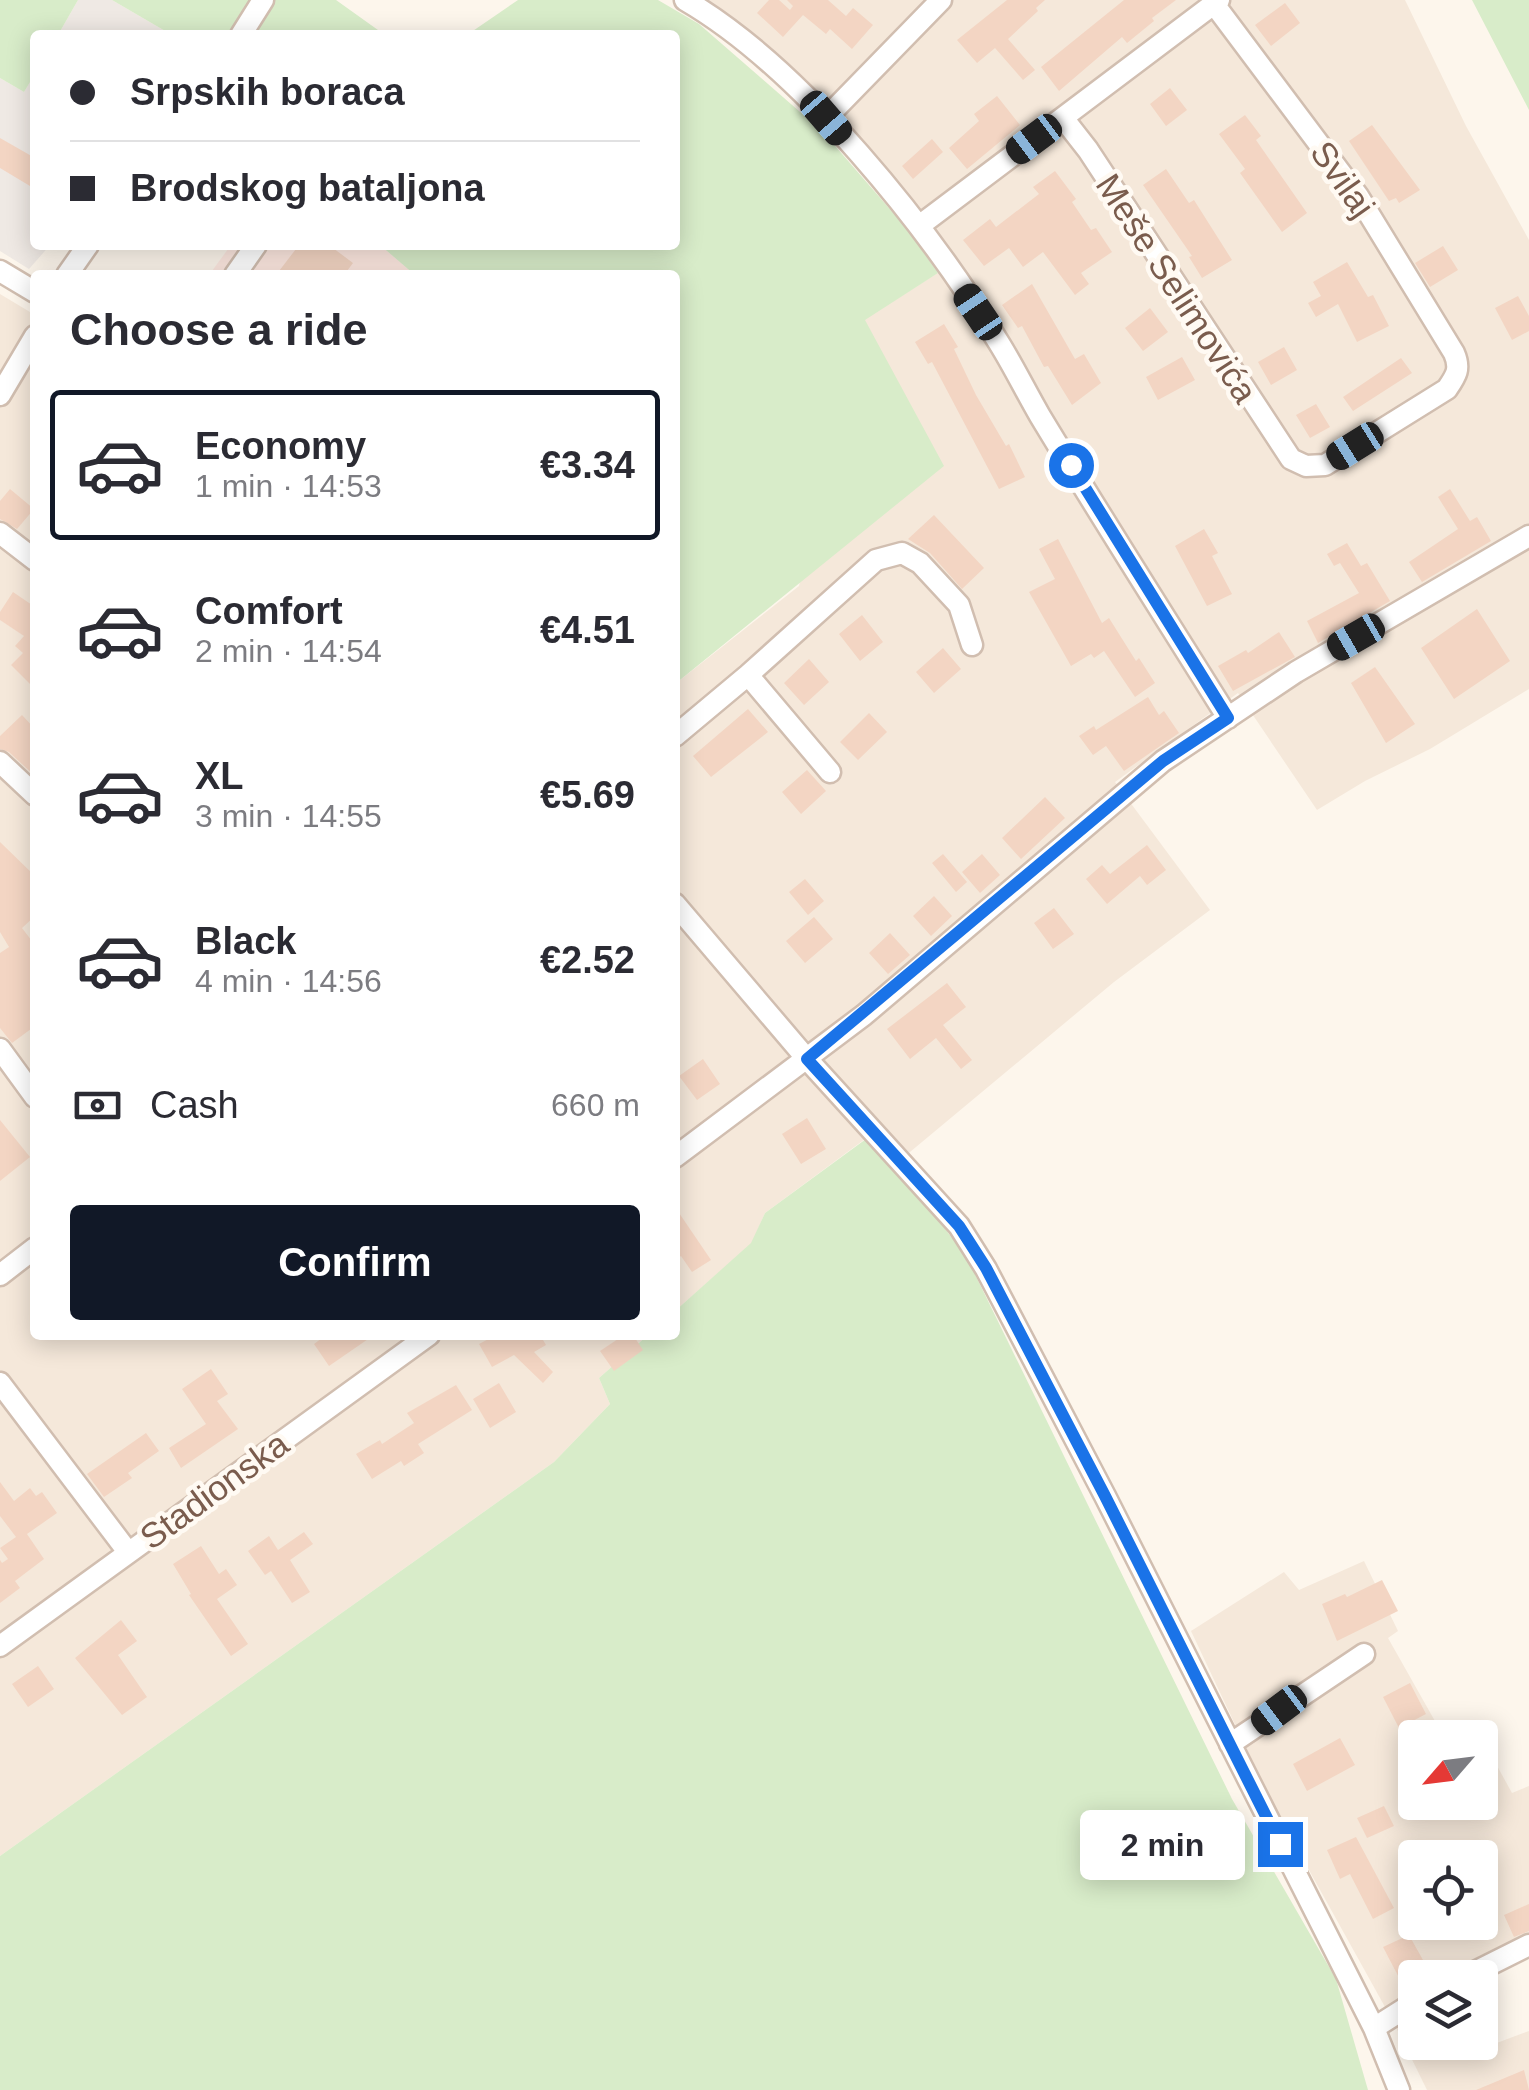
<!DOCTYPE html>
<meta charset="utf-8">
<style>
:root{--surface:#fff;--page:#f2f2f3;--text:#2b2b33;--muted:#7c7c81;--line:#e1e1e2;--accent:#111827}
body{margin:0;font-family:Helvetica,sans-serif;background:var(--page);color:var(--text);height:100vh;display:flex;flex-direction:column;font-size:38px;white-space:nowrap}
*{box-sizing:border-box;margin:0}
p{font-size:32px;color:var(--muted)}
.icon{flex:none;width:55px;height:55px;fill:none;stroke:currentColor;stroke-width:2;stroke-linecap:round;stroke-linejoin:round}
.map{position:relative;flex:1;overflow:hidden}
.side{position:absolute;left:30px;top:270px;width:650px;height:1070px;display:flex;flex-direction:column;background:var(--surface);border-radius:10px;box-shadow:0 5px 25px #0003}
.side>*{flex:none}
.hud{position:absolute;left:30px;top:30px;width:650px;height:220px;border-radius:10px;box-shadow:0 5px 25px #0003;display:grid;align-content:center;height:220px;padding:0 40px;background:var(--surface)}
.needle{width:65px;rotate:242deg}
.fabs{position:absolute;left:1398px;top:1720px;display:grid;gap:20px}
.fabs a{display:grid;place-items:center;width:100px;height:100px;border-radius:10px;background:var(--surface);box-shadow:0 5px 25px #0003;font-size:50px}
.end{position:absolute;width:45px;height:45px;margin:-22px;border:12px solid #1a73e8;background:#fff;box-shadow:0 0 0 5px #fff}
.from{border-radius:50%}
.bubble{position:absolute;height:70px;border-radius:10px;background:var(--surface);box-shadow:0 5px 25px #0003;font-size:32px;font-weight:700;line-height:70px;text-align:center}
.car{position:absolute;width:30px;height:60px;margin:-30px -15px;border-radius:12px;box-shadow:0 0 8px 2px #0007;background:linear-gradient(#222 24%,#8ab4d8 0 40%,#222 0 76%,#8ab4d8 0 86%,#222 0)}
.hud b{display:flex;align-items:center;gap:35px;height:95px;font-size:38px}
.hud b+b{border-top:2px solid var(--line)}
.hud i{width:25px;height:25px;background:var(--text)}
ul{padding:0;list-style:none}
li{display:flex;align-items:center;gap:30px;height:150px;margin:0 20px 15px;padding:0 20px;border:5px solid transparent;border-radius:10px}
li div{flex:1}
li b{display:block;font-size:38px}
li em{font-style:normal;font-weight:700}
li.current{border-color:var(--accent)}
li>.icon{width:90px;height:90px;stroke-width:1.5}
h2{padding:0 40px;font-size:45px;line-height:120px}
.pay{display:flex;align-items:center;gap:25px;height:110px;padding:0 40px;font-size:38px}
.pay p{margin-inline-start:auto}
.primary-button{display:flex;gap:20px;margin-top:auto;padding:20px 40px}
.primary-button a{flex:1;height:115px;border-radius:10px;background:var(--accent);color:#fff;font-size:40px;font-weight:700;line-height:115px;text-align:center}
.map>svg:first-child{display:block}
</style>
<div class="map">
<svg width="1529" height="2090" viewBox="0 0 1529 2090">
<rect width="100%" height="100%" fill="#fdf6ec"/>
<path fill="#f5e8da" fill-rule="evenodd" d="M700,0H1405L1466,126L1529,240V689L1430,749L1365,781L1317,810L1238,693L1115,782L1210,910L1114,982L892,1167L865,1139L765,1213L752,1243L675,1311V684L799,586L865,319L955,262L766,50L724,13Z
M0,294L35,315V1335H648L599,1378L610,1404L554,1462L0,1856Z
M1364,1561L1398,1631L1388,1638L1444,1737L1415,1738V1802H1480V1738L1449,1737L1474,1724L1512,1793L1529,1786V1937L1457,1968L1460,1977L1415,1978V2042H1480V2032L1486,2047L1529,2031V2090H1427L1395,2025L1274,1807L1191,1631L1284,1572L1299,1590ZM1415,1858H1480V1922H1415Z"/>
<path fill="#fde8e0" d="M231,245H380L415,275H209Z"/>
<path fill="#efe9e4" d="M78,0H112L172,35H58Z
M35,74V245H50L29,269L0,251V78L24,92Z"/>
<path fill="#d8ecc9" d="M0,0H78L58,35H35V74L24,92L0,78Z
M112,0H255L235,35H172Z
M272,0H336L385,35H250Z
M518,0H658L699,24L823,132L908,230L938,273L865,320L944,466L675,684V275H415L380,245H675V35H467Z
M1472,0H1529V110Z
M866,1139L922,1199L966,1256L1232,1799L1336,1979L1368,2090H0V1856L554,1462L610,1404L599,1378L648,1335H675V1311L751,1243L765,1213Z"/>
<path fill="#f3d5c3" d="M769,0H779L790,10L793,6L787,0H828L846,16L853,8L873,25L852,49L830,29L826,34L803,15L783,37L757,13Z
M1007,0H1045L1036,8L1038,11L1008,39L1035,70L1023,80L995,48L977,63L957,40Z
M1124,0H1176L1152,18L1154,21L1127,43L1122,37L1059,91L1041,67Z
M1285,3L1300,23L1271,46L1255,25Z
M1170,88L1187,110L1166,126L1150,104Z
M997,96L1020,125L967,169L949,148L979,121L974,114Z
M1245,115L1261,136L1256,140L1307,213L1282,232L1240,173L1245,169L1219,134Z
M1372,125L1420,190L1399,203L1396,198L1389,201L1349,141Z
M0,138L35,158V189L0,168Z
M932,139L943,152L913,179L902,166Z
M1166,169L1189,203L1194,200L1232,260L1202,278L1189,257L1192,256L1143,185Z
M1055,171L1076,199L1072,202L1091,230L1096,228L1112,252L1081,273L1089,284L1075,295L1043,252L1023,267L1009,248L984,266L963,240L990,219L996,227L1039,194L1033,187Z
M299,245H329L353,263L344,275H276Z
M1443,246L1458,270L1430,287L1415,263Z
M1347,262L1368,297L1373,295L1389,326L1357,342L1338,304L1316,317L1308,303L1321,296L1313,282Z
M1032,284L1075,359L1084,354L1101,383L1072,405L1048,366L1044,367L1022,326L1018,328L1002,305Z
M1518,296L1529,316V331L1512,340L1495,308Z
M1150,308L1168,332L1143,351L1125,328Z
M944,324L958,347L954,349L976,395L1006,446L1009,444L1025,477L999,489L932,362L928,364L915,342Z
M1284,347L1297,370L1271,385L1258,362Z
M1182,357L1195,380L1158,400L1146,377Z
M1401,358L1412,373L1353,411L1343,397Z
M1316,404L1330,427L1310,438L1296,415Z
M10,489L34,509L17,529L0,519V501Z
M1450,489L1470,521L1477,517L1491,541L1422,582L1409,562L1458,529L1438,497Z
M934,515L984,568L962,589L930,553L908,539Z
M1204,529L1218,553L1212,556L1232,594L1207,606L1175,546Z
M1058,539L1102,623L1109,618L1136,661L1139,658L1155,683L1135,697L1104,651L1094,658L1091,654L1071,666L1029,592L1055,579L1039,549Z
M1347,543L1361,566L1367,563L1390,601L1318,643L1307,621L1359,593L1340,563L1334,566L1327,554Z
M13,592L35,607V689L11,665L23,653L15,646L24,636L0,620V612Z
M1477,609L1510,661L1454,699L1421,648Z
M862,615L883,642L860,661L839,634Z
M1279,632L1295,657L1233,691L1218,666L1246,650L1248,653Z
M943,648L961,669L934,693L916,672Z
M809,659L829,682L804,705L784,683Z
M1375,667L1415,724L1386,743L1351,683Z
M1148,697L1159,715L1164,711L1179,733L1124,771L1106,746L1093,755L1079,736L1094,726L1096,730Z
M748,709L768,732L711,777L693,756Z
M869,713L887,732L858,760L840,742Z
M22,715L35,729V776L9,752L0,749V736Z
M807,770L826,791L801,814L782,792Z
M1045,797L1065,818L1021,859L1002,838Z
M0,842L35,876V916L22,928L35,945V1026L12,1043L0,1028V953L9,947L0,932Z
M1147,845L1166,870L1147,885L1140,876L1107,904L1086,879L1102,865L1110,874Z
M943,854L967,882L956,892L932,863Z
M982,854L1000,875L980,893L962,872Z
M805,879L824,901L808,915L789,892Z
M934,896L952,916L931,936L913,916Z
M1054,908L1074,934L1053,949L1034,923Z
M814,917L833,939L805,963L786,941Z
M890,933L910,955L888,974L869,953Z
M947,983L966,1007L943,1025L972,1060L961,1069L936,1038L910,1059L887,1029Z
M703,1059L720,1084L697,1100L679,1076Z
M807,1118L826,1149L801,1164L782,1134Z
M0,1120L30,1157L0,1181Z
M675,1207L711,1260L692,1272L681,1256L675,1260Z
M326,1335H374L329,1366L314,1344Z
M496,1335H540L546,1345L534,1352L553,1372L543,1383L514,1355L492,1367L479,1344Z
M624,1335H633L643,1350L614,1371L600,1351Z
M211,1369L228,1394L217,1401L238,1429L181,1468L169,1448L206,1424L182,1389Z
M499,1383L516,1412L490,1428L473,1399Z
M456,1385L472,1410L418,1444L424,1453L404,1466L401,1461L372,1479L356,1454L380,1440L382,1444L414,1423L407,1413Z
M146,1433L159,1451L128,1473L132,1478L104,1497L87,1474Z
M0,1482L14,1501L30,1488L36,1496L42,1492L57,1513L27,1534L44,1559L15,1581L20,1588L0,1603V1560L2,1563L8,1559L0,1548L16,1537L0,1516Z
M304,1532L313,1544L290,1560L310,1592L292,1603L271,1571L265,1575L248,1551L269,1536L278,1550Z
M201,1546L219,1574L226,1569L237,1585L217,1599L248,1644L231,1656L189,1595L191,1594L173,1564Z
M1382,1580L1398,1611L1337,1641L1322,1604L1345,1594L1347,1597Z
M121,1620L137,1641L118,1655L147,1697L122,1715L75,1658Z
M38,1666L54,1689L28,1707L12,1684Z
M1410,1683L1426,1714L1399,1728L1383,1697Z
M1340,1738L1355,1765L1307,1791L1293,1764Z
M1384,1806L1394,1826L1367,1838L1357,1818Z
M1356,1837L1394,1908L1373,1919L1350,1874L1340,1879L1327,1850Z
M1529,1904V1931L1514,1937L1504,1915Z
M1409,1935L1433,1978H1415V1988L1406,1991L1383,1947Z
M1524,2070L1529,2090H1476Z"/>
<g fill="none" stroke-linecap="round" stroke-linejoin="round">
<defs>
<path id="minor" d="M685,0C802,68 929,228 999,343C1014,367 1026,392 1040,416C1101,517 1165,617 1228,718
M241,35L263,0
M826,118L941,0
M1063,118L1088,150L1291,459L1306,466L1325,465L1447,389C1456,376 1461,369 1454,353L1358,196L1214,4
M919,226L1219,0
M0,271L35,292
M67,275L88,245
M235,275L256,245
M0,395L35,336
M0,533L35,560
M748,675L830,772
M675,736L748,675L876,560L902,553L920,563L959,605L972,645
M0,762L35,795
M675,904L807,1059L959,1226L986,1269L1105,1496L1374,2028L1399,2090
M0,1049L35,1097
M675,1157L864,1015L1163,761L1296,672L1529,536
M0,1275L35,1248
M0,1383L128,1552
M0,1646L429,1335
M1230,1744L1364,1654
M1463,1978L1529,1945
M1374,2028L1415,2002"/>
</defs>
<use href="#minor" stroke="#d1beb0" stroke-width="25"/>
<use href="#minor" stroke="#fff" stroke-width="20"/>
</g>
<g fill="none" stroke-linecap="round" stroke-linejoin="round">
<path stroke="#1a73e8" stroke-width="12" d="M1071,465L1228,718L1163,761L807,1059L959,1226L986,1268L1105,1496L1280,1844"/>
</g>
<g text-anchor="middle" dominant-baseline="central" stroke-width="9" stroke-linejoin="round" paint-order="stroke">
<g font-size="35" fill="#7a5c4d" stroke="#fffaf3">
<text transform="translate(1343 179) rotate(55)">Svilaj</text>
<text transform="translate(1177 288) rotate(57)">Meše Selimovića</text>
<text transform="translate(214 1490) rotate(-36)">Stadionska</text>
</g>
</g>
</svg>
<div class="fabs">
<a><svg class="needle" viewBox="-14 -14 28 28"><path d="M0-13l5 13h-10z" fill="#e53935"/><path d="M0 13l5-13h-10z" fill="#7c7c81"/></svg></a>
<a><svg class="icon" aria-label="locate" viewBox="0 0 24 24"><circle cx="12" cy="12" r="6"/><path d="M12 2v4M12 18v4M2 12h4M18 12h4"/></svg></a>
<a><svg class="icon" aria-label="layers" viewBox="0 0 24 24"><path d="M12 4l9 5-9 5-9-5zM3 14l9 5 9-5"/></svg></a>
</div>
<i class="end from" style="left:1071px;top:465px"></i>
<i class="end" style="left:1280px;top:1844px"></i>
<div class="bubble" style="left:1080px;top:1810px;width:165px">2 min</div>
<i class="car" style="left:826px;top:118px;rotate:139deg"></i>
<i class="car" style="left:1034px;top:139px;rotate:233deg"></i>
<i class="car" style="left:978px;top:312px;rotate:326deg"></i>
<i class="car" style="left:1355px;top:446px;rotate:238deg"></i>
<i class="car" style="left:1356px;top:637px;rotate:240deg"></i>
<i class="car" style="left:1279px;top:1710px;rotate:233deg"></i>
<div class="hud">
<b><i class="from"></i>Srpskih boraca</b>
<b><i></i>Brodskog bataljona</b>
</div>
<section class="side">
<h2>Choose a ride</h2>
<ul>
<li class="current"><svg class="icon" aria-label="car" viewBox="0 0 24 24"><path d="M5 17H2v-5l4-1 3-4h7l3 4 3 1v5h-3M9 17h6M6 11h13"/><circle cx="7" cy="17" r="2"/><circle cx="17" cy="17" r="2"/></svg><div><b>Economy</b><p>1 min · 14:53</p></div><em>€3.34</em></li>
<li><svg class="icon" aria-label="car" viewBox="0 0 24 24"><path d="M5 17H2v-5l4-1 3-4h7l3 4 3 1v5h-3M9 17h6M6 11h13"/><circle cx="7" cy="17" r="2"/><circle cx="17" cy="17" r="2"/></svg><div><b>Comfort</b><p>2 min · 14:54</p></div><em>€4.51</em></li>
<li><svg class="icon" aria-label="car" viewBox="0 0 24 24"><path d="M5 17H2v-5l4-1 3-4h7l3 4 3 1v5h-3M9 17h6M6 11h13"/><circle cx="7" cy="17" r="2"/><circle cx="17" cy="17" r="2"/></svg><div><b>XL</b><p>3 min · 14:55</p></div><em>€5.69</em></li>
<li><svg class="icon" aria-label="car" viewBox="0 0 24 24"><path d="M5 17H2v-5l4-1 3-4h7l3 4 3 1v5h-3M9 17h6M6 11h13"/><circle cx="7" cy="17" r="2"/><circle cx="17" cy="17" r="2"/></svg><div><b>Black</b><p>4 min · 14:56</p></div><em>€2.52</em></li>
</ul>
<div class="pay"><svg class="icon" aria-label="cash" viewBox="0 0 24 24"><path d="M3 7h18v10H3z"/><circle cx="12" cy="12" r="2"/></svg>Cash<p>660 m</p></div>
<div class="primary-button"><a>Confirm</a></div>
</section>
</div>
